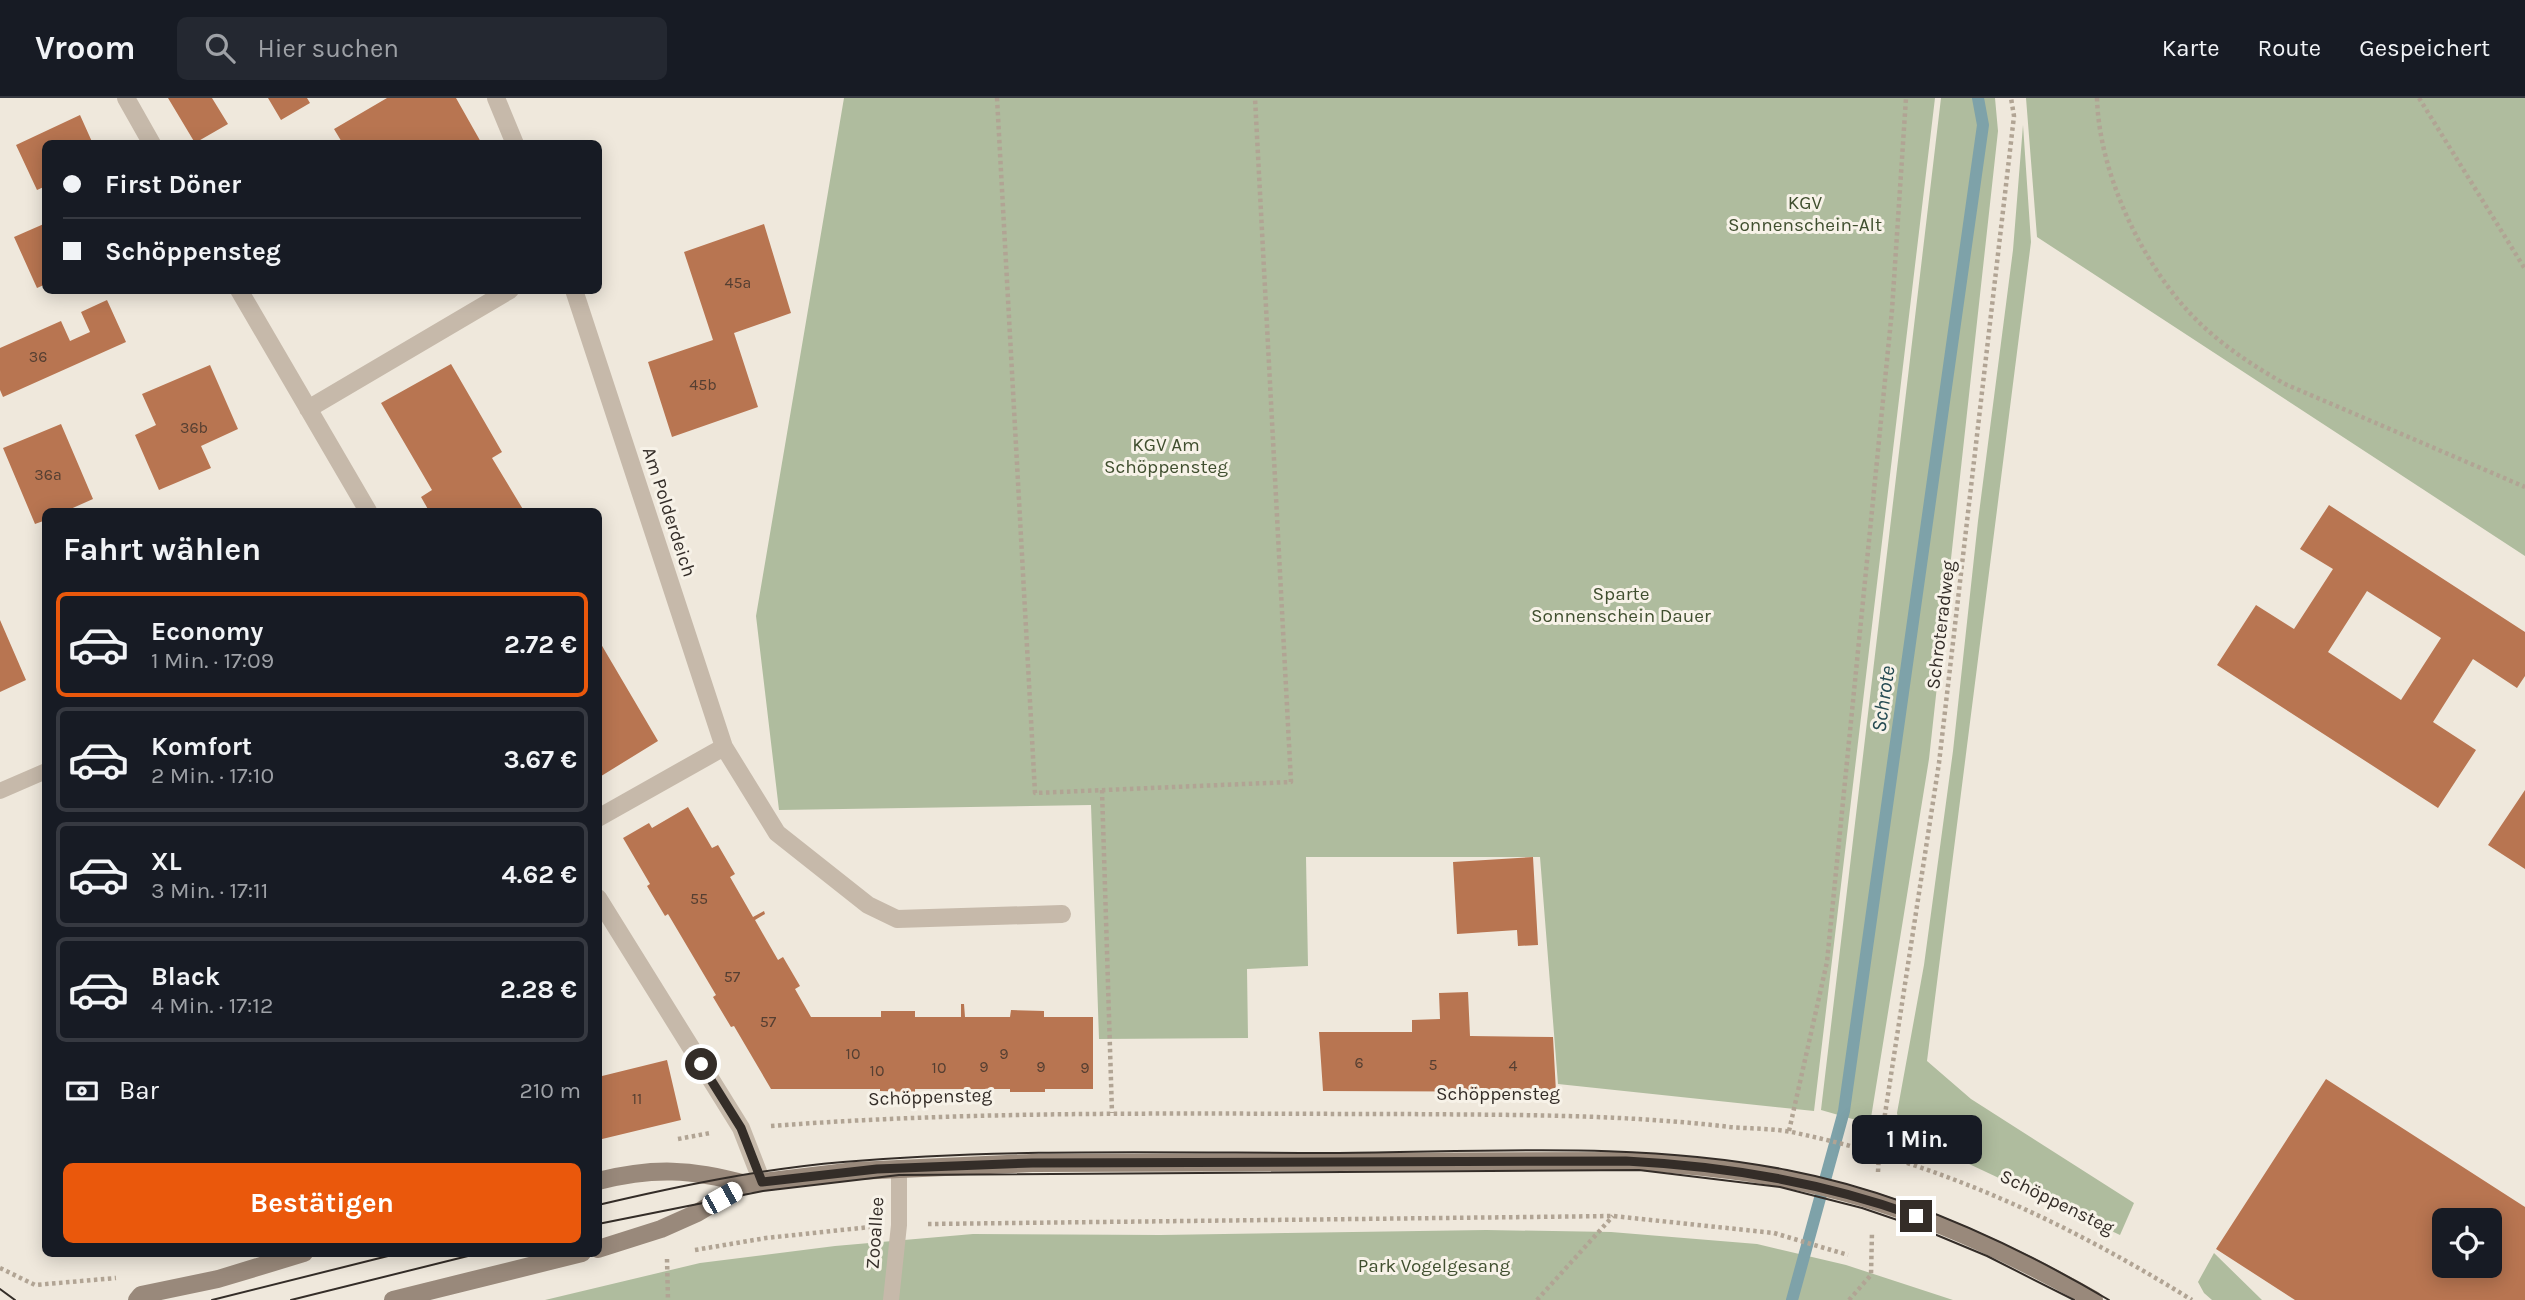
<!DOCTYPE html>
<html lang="de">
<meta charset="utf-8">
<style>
:root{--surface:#171b24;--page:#242831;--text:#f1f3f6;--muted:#9ea1a6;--line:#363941;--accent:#ea580c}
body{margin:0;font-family:Karla,sans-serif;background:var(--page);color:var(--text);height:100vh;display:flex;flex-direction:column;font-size:26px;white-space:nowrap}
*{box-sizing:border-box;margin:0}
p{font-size:23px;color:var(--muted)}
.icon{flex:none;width:38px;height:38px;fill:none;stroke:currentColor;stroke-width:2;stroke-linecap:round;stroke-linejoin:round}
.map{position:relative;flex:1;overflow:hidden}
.sheet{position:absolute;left:42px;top:410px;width:560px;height:749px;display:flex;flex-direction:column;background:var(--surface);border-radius:10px;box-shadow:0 4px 18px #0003}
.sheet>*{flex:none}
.hud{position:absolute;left:42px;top:42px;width:560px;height:154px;border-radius:10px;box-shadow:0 4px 18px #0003;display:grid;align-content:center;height:154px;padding:0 21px;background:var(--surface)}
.buttons{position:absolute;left:2432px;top:1110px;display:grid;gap:14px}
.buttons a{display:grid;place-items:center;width:70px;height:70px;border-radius:10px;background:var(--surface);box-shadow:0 4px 18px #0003;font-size:35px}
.end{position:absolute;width:32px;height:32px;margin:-16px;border:9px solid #342d28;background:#fff;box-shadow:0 0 0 4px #fff}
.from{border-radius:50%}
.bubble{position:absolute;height:49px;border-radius:10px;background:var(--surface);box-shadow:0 4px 18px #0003;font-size:23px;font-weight:700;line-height:49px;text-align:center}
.car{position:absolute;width:21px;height:42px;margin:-21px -10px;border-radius:9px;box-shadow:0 0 5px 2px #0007;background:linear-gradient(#fff 24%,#345 0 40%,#fff 0 76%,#345 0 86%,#fff 0)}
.hud b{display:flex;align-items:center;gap:24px;height:66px;font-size:26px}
.hud b+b{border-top:2px solid var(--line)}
.hud i{width:18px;height:18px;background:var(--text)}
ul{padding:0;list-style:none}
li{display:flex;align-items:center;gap:21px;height:105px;margin:0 14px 10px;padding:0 7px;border:4px solid var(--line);border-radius:10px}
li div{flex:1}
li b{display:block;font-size:26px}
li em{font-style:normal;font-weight:700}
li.selected{border-color:var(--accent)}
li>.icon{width:63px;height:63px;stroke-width:1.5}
h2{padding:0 21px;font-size:32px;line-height:84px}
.pay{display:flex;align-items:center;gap:18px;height:77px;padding:0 21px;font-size:26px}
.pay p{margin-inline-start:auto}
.primary-button{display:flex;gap:14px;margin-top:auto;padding:14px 21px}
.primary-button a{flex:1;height:80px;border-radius:10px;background:var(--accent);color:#fff;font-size:28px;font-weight:700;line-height:80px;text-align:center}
header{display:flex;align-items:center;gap:42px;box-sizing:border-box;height:98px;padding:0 35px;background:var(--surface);border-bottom:2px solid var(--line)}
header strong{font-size:33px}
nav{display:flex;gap:38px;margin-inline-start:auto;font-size:24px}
.search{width:490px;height:63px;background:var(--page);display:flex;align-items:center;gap:18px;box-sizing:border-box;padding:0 24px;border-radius:10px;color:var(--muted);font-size:26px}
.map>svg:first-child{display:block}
</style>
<header>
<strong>Vroom</strong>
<div class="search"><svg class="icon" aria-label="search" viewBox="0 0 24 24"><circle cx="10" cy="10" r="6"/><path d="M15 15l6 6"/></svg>Hier suchen</div>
<nav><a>Karte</a><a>Route</a><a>Gespeichert</a></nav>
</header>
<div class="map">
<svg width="2525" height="1202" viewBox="0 0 2525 1202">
<rect width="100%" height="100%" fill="#efe8dc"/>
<path fill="#afbc9e" d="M844,0H1935L1814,1013L1558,986L1540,759H1306L1308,868L1247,871L1248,940L1099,941L1091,707L779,712L756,518Z
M1941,0H1995L1998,33L1929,661L1870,1026L1821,1012Z
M2026,0H2525V458L2037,139Z
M2023,27L2031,144L1927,963L1971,1001L2134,1105L2120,1137L1901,1034L1897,1015L1924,867L1953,653L1978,423L2013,152Z
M1486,1132L1611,1134L1757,1146L1846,1167L1953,1202H545L700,1165L835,1148L973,1136L1160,1137Z
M2214,1155L2262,1202H2212L2204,1195L2198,1184Z"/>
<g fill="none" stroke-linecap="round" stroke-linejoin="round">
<path stroke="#7ea2a9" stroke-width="12" d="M1792,1202L1844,1013L1983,27L1978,0"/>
</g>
<path fill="#b87551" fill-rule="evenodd" d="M168,0H212L228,26L195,45Z
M268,0H307L310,5L281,22Z
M387,0H456L482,46H343L334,31Z
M80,17L93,46H46V88L37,92L16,47Z
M46,125V186L37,190L14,139Z
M764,126L791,215L734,235L758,309L672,339L648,264L713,242L684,154Z
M107,202L126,244L3,299L0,292V250L61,223L70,243L90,234L81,214Z
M451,266L502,354L492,360L524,413H429L421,399L432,392L381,305Z
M210,267L238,331L201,348L211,370L159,392L135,337L156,327L142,296Z
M61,326L93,401L66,413H46V422L35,426L3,350Z
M2329,407L2525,534V578L2517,590L2473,561L2433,624L2476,652L2438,710L2217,567L2256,507L2294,531L2333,471L2300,451ZM2367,493L2441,540L2401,602L2328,554Z
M0,522L26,582L0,594Z
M598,541L658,643L598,680Z
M2525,692V771L2488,747Z
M688,709L712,750L718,747L735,776L730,779L753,819L764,813L765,816L755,822L778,862L783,859L800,888L795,891L811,919H881V913H915V919H961V906H964L965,919H1010L1011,912L1044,913V919H1093V991H1045V994H1010V991H915V994L880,993V991H771L734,928L731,929L713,899L716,897L668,816L665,818L647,788L650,786L623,740L649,725L652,730Z
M1533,759L1538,847L1518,848L1517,832L1457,836L1453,764Z
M1468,894L1470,938L1553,939L1556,994L1323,993L1319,934H1412V922L1440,921L1439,895Z
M667,962L681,1022L598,1042V979Z
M2326,981L2525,1109V1202H2295L2216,1151ZM2445,1122H2490V1167H2445Z"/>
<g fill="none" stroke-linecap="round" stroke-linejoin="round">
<path stroke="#b1a494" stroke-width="4.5" stroke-dasharray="3.5 3.5" stroke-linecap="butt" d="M997,0L1035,695L1291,684L1255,0
M2097,0C2099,73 2139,159 2187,212C2215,243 2250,266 2285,286L2525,389
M2419,0L2525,171
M1102,692L1112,1015
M771,1028C981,1012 1191,1016 1401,1016C1511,1017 1621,1016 1730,1029C1752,1031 1775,1030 1796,1035C1942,1066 2066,1124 2192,1202
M1789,1033L1827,864L1892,212L1906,0
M678,1041L710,1035
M1878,1074L1879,1055L1939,665L2014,18L2011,0
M928,1126L1613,1118L1774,1135L1848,1157
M695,1152L766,1140L870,1129
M667,1161L668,1202
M0,1170L35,1187L116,1180
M1537,1202L1613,1118
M1849,1202L1871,1177L1872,1134"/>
<path stroke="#c6b9aa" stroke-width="16" d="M0,693L46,673
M891,1202L899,1127V1070"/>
<path stroke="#c6b9aa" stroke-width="18" d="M126,0L152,46
M496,0L515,46
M239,192L368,413
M574,192L724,649L598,720
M308,311L510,192
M724,649L777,735L868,807L897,821L1062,816
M598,800L741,1030L762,1084"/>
<path stroke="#99897b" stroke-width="18" d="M598,1083C654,1069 691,1071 746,1086
M598,1151L661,1131L697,1115L746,1086L855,1073L1032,1065L1626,1063C1706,1067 1788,1077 1864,1100C1944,1124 2021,1161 2094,1202
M137,1202L141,1197L218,1181L304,1155
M393,1202L582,1155"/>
<path stroke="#342d28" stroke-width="2" d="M598,1107C679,1088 760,1071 843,1064C1007,1050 1174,1055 1339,1055C1487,1054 1641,1043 1787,1072C1902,1094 2009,1143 2109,1202
M598,1126L763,1093L899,1077L1639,1072L1780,1089L1862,1110L1915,1128L1987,1158L2074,1202
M0,1191L15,1202
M212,1202L400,1155
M291,1202L480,1155"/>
</g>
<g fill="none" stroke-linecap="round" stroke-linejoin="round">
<path stroke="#342d28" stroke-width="9" d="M701,966L741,1030L762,1084L877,1071L1032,1065L1626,1063C1725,1068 1823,1084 1916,1118"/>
</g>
<g text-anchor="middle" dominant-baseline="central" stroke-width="6" stroke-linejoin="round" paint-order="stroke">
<g font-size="16" fill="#553f32">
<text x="738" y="184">45a</text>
<text x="38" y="258">36</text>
<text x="703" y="286">45b</text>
<text x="194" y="329">36b</text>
<text x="48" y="376">36a</text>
<text x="699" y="800">55</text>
<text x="732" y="878">57</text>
<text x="768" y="923">57</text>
<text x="853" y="955">10</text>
<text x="1004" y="955">9</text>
<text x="1359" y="964">6</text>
<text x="1433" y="966">5</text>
<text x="1513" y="967">4</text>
<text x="984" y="968">9</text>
<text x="1041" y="968">9</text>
<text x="939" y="969">10</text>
<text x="1085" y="969">9</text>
<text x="877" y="972">10</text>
<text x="637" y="1000">11</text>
</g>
<g font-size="19" fill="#404f2f" stroke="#f7f2e8">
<text x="1805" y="105">KGV<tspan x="1805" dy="22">Sonnenschein-Alt</tspan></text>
<text x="1166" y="347">KGV Am<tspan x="1166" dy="22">Schöppensteg</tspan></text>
<text x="1621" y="496">Sparte<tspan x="1621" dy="22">Sonnenschein Dauer</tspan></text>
<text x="1434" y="1168">Park Vogelgesang</text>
</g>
<g font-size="19" fill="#342d28" stroke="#f7f2e8">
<text transform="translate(669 414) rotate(72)">Am Polderdeich</text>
<text transform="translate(1941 527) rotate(-83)">Schroteradweg</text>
<text x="1498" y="996">Schöppensteg</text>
<text transform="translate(930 999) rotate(-2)">Schöppensteg</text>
<text transform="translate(2057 1104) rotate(26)">Schöppensteg</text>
<text transform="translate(875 1135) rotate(-86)">Zooallee</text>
</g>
<g font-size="21" font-style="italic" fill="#234951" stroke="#f7f2e8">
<text transform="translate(1883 601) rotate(-82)">Schrote</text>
</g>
</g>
</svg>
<div class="buttons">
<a><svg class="icon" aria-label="locate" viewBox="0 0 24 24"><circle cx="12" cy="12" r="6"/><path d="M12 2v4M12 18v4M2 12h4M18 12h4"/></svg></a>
</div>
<i class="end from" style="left:701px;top:966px"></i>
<i class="end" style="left:1916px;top:1118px"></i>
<div class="bubble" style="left:1852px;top:1017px;width:130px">1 Min.</div>
<i class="car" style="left:722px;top:1100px;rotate:61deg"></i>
<div class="hud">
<b><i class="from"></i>First Döner</b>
<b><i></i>Schöppensteg</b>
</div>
<section class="sheet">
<h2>Fahrt wählen</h2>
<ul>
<li class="selected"><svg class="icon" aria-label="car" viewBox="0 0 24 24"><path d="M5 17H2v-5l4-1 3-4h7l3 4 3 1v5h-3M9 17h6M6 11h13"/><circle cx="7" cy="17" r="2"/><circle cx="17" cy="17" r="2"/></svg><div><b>Economy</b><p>1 Min. · 17:09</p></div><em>2.72 €</em></li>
<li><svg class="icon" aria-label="car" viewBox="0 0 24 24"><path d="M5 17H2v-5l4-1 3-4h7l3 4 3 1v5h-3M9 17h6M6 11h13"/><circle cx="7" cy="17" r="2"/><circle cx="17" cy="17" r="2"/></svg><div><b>Komfort</b><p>2 Min. · 17:10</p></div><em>3.67 €</em></li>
<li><svg class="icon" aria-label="car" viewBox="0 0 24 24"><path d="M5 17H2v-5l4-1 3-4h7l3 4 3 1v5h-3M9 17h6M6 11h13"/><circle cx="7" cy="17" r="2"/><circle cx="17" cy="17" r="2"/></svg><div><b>XL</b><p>3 Min. · 17:11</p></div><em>4.62 €</em></li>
<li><svg class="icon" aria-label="car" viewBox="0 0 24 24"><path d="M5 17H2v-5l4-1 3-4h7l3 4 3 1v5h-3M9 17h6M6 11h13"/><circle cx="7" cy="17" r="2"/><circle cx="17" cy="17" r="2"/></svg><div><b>Black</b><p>4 Min. · 17:12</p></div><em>2.28 €</em></li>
</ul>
<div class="pay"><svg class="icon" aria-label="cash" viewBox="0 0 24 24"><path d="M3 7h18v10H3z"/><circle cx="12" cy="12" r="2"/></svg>Bar<p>210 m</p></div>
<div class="primary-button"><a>Bestätigen</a></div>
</section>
</div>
